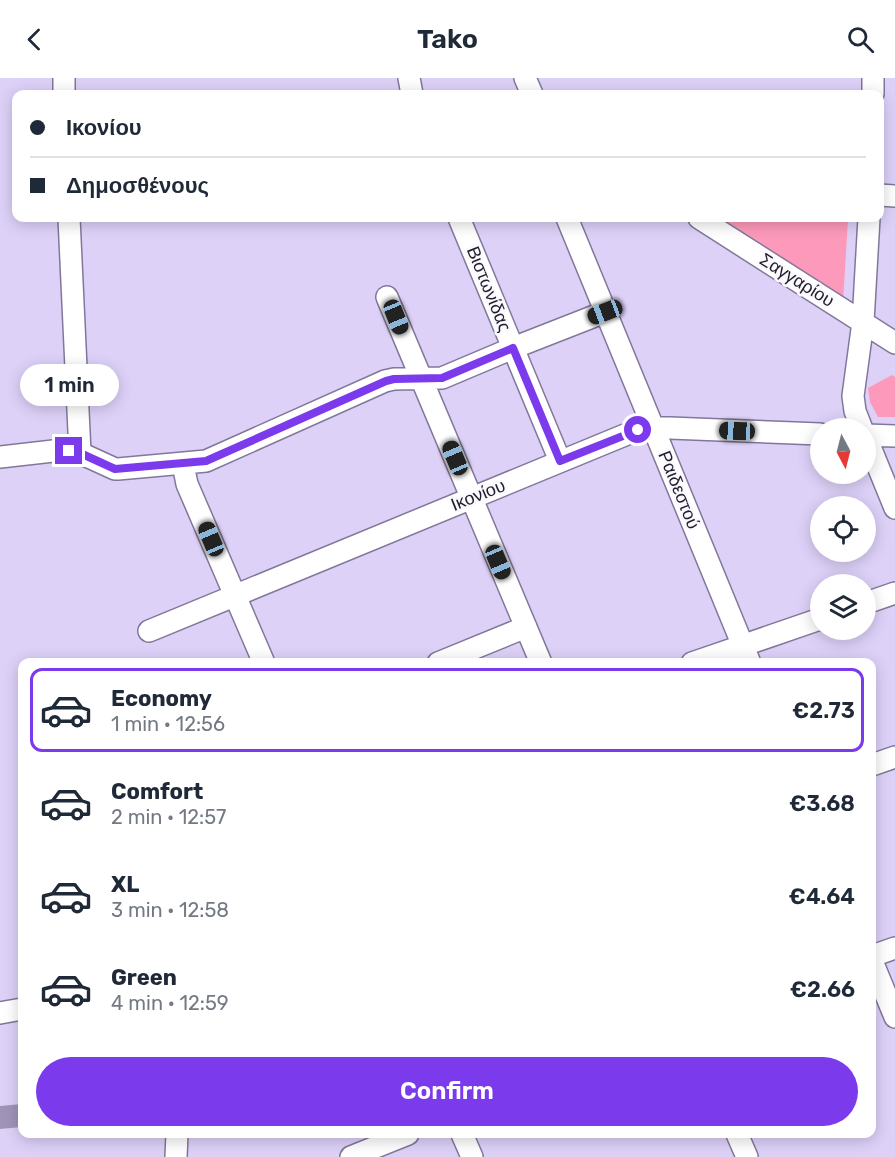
<!DOCTYPE html>
<meta charset="utf-8">
<style>
:root{--surface:#fff;--page:#f6f6f7;--text:#1f2937;--muted:#747a83;--line:#e0e1e3;--accent:#7c3aed}
body{margin:0;font-family:Rubik,sans-serif;background:var(--page);color:var(--text);height:100vh;display:flex;flex-direction:column;font-size:22px;white-space:nowrap}
*{box-sizing:border-box;margin:0}
p{font-size:20px;color:var(--muted)}
.icon{flex:none;width:33px;height:33px;fill:none;stroke:currentColor;stroke-width:2;stroke-linecap:round;stroke-linejoin:round}
.map{position:relative;flex:1;overflow:hidden}
.details{position:absolute;left:18px;top:580px;width:858px;height:480px;display:flex;flex-direction:column;background:var(--surface);border-radius:12px;box-shadow:0 3px 15px #0003}
.details>*{flex:none}
.hud{position:absolute;left:12px;top:12px;width:872px;height:132px;border-radius:12px;box-shadow:0 3px 15px #0003;display:grid;align-content:center;height:132px;padding:0 18px;background:var(--surface)}
.needle{width:39px;rotate:173deg}
.tools{position:absolute;left:810px;top:340px;display:grid;gap:12px}
.tools a{display:grid;place-items:center;width:66px;height:66px;border-radius:50%;background:var(--surface);box-shadow:0 3px 15px #0003;font-size:30px}
.end{position:absolute;width:27px;height:27px;margin:-14px;border:8px solid #7c3aed;background:#fff;box-shadow:0 0 0 3px #fff}
.from{border-radius:50%}
.bubble{position:absolute;height:42px;border-radius:21px;background:var(--surface);box-shadow:0 3px 15px #0003;font-size:20px;font-weight:600;line-height:42px;text-align:center}
.car{position:absolute;width:18px;height:36px;margin:-18px -9px;border-radius:8px;box-shadow:0 0 4px 2px #0007;background:linear-gradient(#222 24%,#8ab4d8 0 40%,#222 0 76%,#8ab4d8 0 86%,#222 0)}
.hud b{display:flex;align-items:center;gap:21px;height:57px;font-size:22px}
.hud b+b{border-top:2px solid var(--line)}
.hud i{width:15px;height:15px;background:var(--text)}
ul{padding:10px 0 0;list-style:none}
li{display:flex;align-items:center;gap:18px;height:84px;margin:0 12px 9px;padding:0 6px;border:3px solid transparent;border-radius:12px}
li div{flex:1}
li b{display:block;font-size:22px}
li em{font-style:normal;font-weight:600}
li.on{border-color:var(--accent)}
li>.icon{width:54px;height:54px;stroke-width:1.5}
.button{display:flex;gap:12px;margin-top:auto;padding:12px 18px}
.button a{flex:1;height:69px;border-radius:36px;background:var(--accent);color:#fff;font-size:24px;font-weight:600;line-height:69px;text-align:center}
header{display:flex;justify-content:space-between;align-items:center;height:78px;padding:0 18px;background:var(--surface);font-size:27px;font-weight:600}
.map>svg:first-child{display:block}
</style>
<header><svg class="icon" aria-label="back" viewBox="0 0 24 24"><path d="M15 5l-7 7 7 7"/></svg>Tako<svg class="icon" aria-label="search" viewBox="0 0 24 24"><circle cx="10" cy="10" r="6"/><path d="M15 15l6 6"/></svg></header>
<div class="map">
<svg width="895" height="1079" viewBox="0 0 895 1079">
<rect width="100%" height="100%" fill="#ddd1f8"/>
<path fill="#fd99ba" d="M715,140H796L848,142L843,224Z
M892,297L895,299V339H878L870,324L868,310Z"/>
<path fill="#a095b9" d="M22,1026V1049L0,1051V1028Z"/>
<g fill="none" stroke-linecap="round" stroke-linejoin="round">
<defs>
<path id="minor" d="M64,0V16
M409,0L412,16
M525,0L532,16
M873,16V0
M879,117L895,118
M69,140L80,375
M459,140L560,383
M567,140L750,585
M699,140L895,265
M387,219L541,585
M862,351L855,333L853,318L863,244L869,140
M866,357L895,358
M866,359L895,430
M0,379L62,372L80,375L115,391H118L206,383L385,303L394,301L442,300L513,270L605,234
M183,386L187,406L264,585
M866,525L895,515
M149,553L637,352L653,350H670L820,356
M438,585L526,549
M692,585L820,541
M872,687L895,679
M872,878L895,870
M872,883L895,939
M0,935L22,931
M462,1056L472,1079
M737,1056L747,1079
M176,1079L177,1056
M351,1079L408,1056"/>
</defs>
<use href="#minor" stroke="#82779a" stroke-width="24"/>
<use href="#minor" stroke="#fff" stroke-width="21"/>
</g>
<g fill="none" stroke-linecap="round" stroke-linejoin="round">
<path stroke="#7c3aed" stroke-width="8" d="M69,373L80,375L115,391L206,383L386,303L394,301L442,300L513,270L560,383L638,352"/>
</g>
<g text-anchor="middle" dominant-baseline="central" stroke-width="5" stroke-linejoin="round" paint-order="stroke">
<g font-size="18" fill="#221d2b" stroke="#faf9fd">
<text transform="translate(797 202) rotate(32)">Σαγγαρίου</text>
<text transform="translate(489 211) rotate(68)">Βιστωνίδας</text>
<text transform="translate(679 412) rotate(68)">Ραιδεστού</text>
<text transform="translate(478 417) rotate(-22)">Ικονίου</text>
</g>
</g>
</svg>
<div class="tools">
<a><svg class="needle" viewBox="-14 -14 28 28"><path d="M0-13l5 13h-10z" fill="#e53935"/><path d="M0 13l5-13h-10z" fill="#747a83"/></svg></a>
<a><svg class="icon" aria-label="locate" viewBox="0 0 24 24"><circle cx="12" cy="12" r="6"/><path d="M12 2v4M12 18v4M2 12h4M18 12h4"/></svg></a>
<a><svg class="icon" aria-label="layers" viewBox="0 0 24 24"><path d="M12 4l9 5-9 5-9-5zM3 14l9 5 9-5"/></svg></a>
</div>
<i class="end from" style="left:638px;top:352px"></i>
<i class="end" style="left:69px;top:373px"></i>
<div class="bubble" style="left:20px;top:286px;width:99px">1 min</div>
<i class="car" style="left:605px;top:234px;rotate:249deg"></i>
<i class="car" style="left:396px;top:239px;rotate:158deg"></i>
<i class="car" style="left:737px;top:353px;rotate:272deg"></i>
<i class="car" style="left:455px;top:380px;rotate:337deg"></i>
<i class="car" style="left:211px;top:461px;rotate:337deg"></i>
<i class="car" style="left:498px;top:484px;rotate:157deg"></i>
<div class="hud">
<b><i class="from"></i>Ικονίου</b>
<b><i></i>Δημοσθένους</b>
</div>
<section class="details">
<ul>
<li class="on"><svg class="icon" aria-label="car" viewBox="0 0 24 24"><path d="M5 17H2v-5l4-1 3-4h7l3 4 3 1v5h-3M9 17h6M6 11h13"/><circle cx="7" cy="17" r="2"/><circle cx="17" cy="17" r="2"/></svg><div><b>Economy</b><p>1 min · 12:56</p></div><em>€2.73</em></li>
<li><svg class="icon" aria-label="car" viewBox="0 0 24 24"><path d="M5 17H2v-5l4-1 3-4h7l3 4 3 1v5h-3M9 17h6M6 11h13"/><circle cx="7" cy="17" r="2"/><circle cx="17" cy="17" r="2"/></svg><div><b>Comfort</b><p>2 min · 12:57</p></div><em>€3.68</em></li>
<li><svg class="icon" aria-label="car" viewBox="0 0 24 24"><path d="M5 17H2v-5l4-1 3-4h7l3 4 3 1v5h-3M9 17h6M6 11h13"/><circle cx="7" cy="17" r="2"/><circle cx="17" cy="17" r="2"/></svg><div><b>XL</b><p>3 min · 12:58</p></div><em>€4.64</em></li>
<li><svg class="icon" aria-label="car" viewBox="0 0 24 24"><path d="M5 17H2v-5l4-1 3-4h7l3 4 3 1v5h-3M9 17h6M6 11h13"/><circle cx="7" cy="17" r="2"/><circle cx="17" cy="17" r="2"/></svg><div><b>Green</b><p>4 min · 12:59</p></div><em>€2.66</em></li>
</ul>
<div class="button"><a>Confirm</a></div>
</section>
</div>
